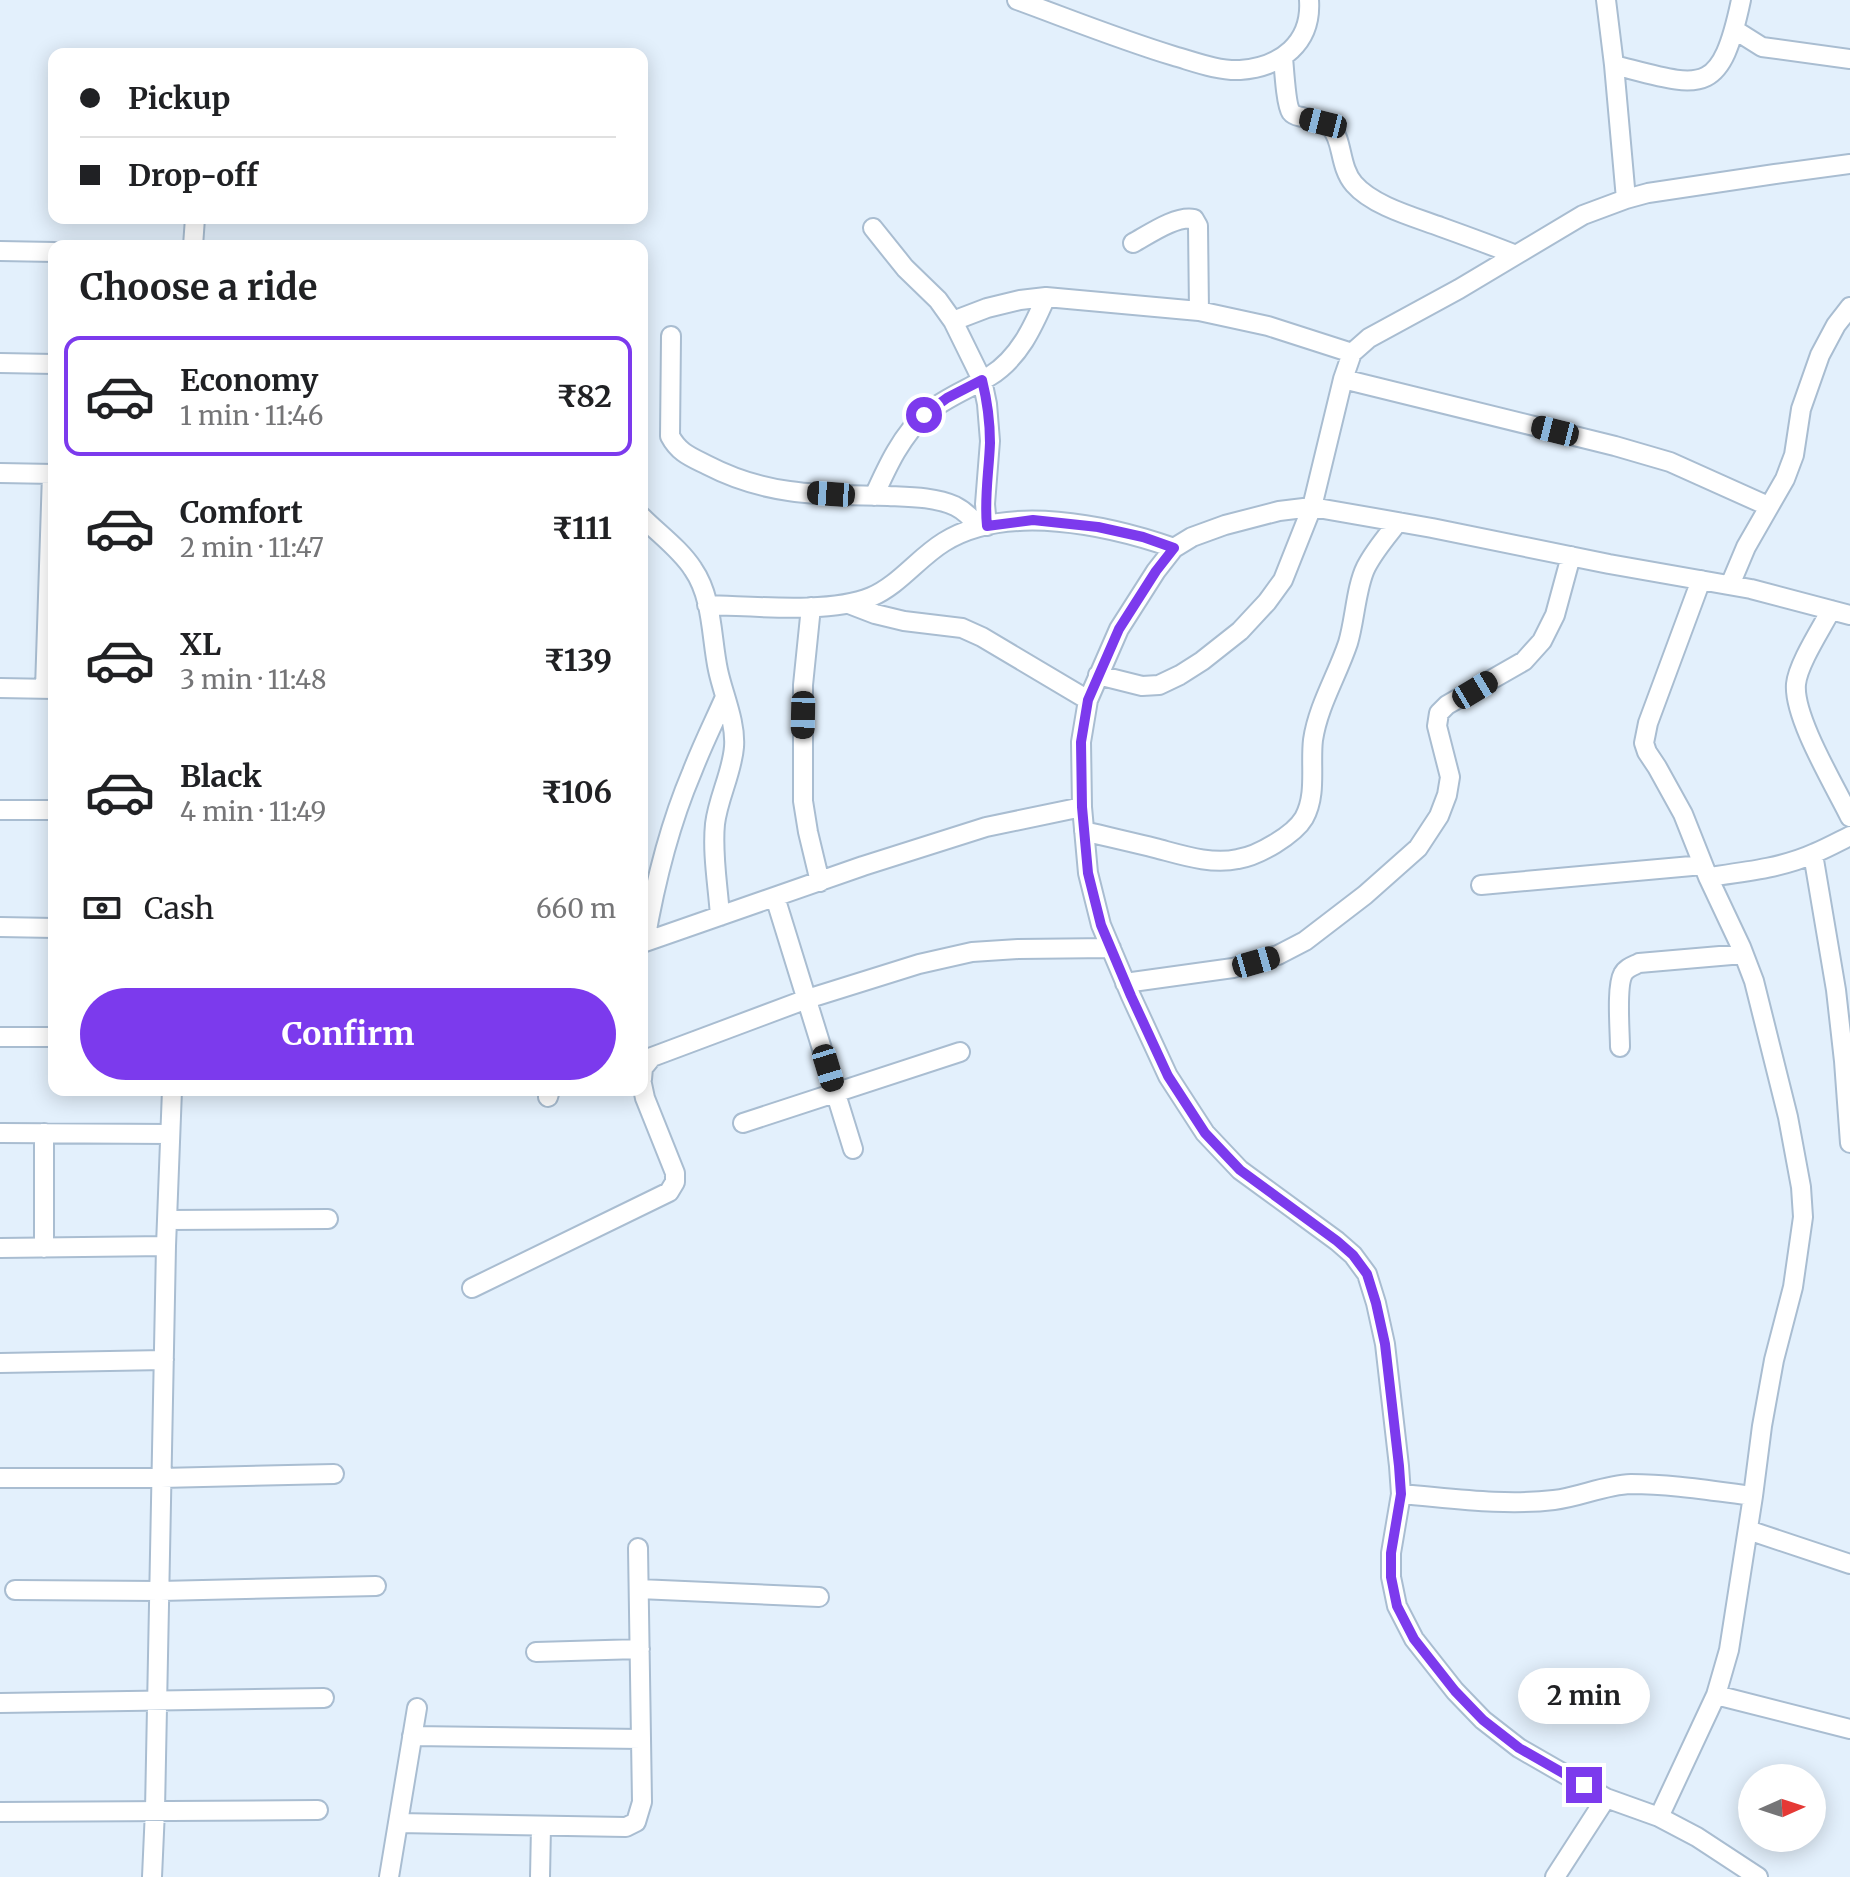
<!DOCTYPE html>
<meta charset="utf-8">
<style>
:root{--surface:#fff;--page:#f6f6f6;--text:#202124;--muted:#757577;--line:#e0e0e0;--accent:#7c3aed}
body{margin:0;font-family:Merriweather,serif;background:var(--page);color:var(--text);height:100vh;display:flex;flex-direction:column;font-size:30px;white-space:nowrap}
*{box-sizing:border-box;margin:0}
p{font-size:26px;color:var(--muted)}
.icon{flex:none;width:44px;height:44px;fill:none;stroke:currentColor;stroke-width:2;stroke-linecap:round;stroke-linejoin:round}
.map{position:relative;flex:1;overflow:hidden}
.side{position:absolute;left:48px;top:240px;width:600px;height:856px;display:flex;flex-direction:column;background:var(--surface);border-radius:16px;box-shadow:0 4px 20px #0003}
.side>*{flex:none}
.guide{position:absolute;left:48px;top:48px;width:600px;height:176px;border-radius:16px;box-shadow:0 4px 20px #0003;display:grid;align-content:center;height:176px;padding:0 32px;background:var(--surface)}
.needle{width:52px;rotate:87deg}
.tools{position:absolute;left:1738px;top:1764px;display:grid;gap:16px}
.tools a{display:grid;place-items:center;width:88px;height:88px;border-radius:50%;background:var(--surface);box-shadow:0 4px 20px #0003;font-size:40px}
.end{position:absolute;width:36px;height:36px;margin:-18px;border:10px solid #7c3aed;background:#fff;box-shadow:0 0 0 4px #fff}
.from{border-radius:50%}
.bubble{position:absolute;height:56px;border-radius:28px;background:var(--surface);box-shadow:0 4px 20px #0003;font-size:26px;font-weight:700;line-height:56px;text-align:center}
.car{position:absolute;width:24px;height:48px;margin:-24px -12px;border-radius:10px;box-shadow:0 0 6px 2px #0007;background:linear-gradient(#222 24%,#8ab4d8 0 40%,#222 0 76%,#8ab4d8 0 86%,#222 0)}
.guide b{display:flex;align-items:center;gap:28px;height:76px;font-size:30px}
.guide b+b{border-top:2px solid var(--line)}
.guide i{width:20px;height:20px;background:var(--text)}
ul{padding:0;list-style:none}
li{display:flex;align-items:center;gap:24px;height:120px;margin:0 16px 12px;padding:0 16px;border:4px solid transparent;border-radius:16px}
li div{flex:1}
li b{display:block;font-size:30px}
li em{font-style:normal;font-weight:700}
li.active{border-color:var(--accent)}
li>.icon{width:72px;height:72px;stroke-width:1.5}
h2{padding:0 32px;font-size:36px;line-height:96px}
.pay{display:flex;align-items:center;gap:20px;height:88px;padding:0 32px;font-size:30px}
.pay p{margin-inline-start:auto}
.action{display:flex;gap:16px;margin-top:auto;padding:16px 32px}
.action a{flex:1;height:92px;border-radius:48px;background:var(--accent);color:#fff;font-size:32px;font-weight:700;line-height:92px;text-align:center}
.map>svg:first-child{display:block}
</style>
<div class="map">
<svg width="1850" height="1877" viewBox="0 0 1850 1877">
<rect width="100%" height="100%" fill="#e3f0fc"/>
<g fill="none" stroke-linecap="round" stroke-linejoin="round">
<defs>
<path id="street" d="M1017,0C1069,19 1121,40 1174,56C1195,62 1218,71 1240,70C1281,67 1312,43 1309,0
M1606,0L1614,65L1626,199
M1735,30L1762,47L1850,59
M1283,57C1284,68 1286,105 1291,112C1294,116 1298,116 1302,117C1312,120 1323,121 1331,128C1343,139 1339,167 1354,184C1373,206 1414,217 1441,227C1466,236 1491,245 1516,255
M1614,65C1701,87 1720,100 1741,0
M873,228L905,268L938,300L953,321L982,380L987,404L990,441L985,504L987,526
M1133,243C1148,235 1176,215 1194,219L1198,226L1199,311
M193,246L195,218
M0,251L54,252
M953,321L987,308L1020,300L1046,297L1199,311L1268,326L1352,353
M671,336L670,436C679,453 691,457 707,465C734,479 760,487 789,491C822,496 855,495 888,496C910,497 935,497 955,506C965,511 972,518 978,527
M0,363L54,364
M1343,379L1615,446L1670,462L1768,506
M0,473L54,474
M874,496C887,467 902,434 927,413C946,397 969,389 990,376C1019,358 1033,327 1046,297
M642,517C659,534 680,549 693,569C713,598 711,637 718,670C723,694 736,722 734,747C732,773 718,798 715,824C712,854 718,886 720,916
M1730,585L1746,547L1785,479L1794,455L1801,409L1820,355L1836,325L1850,307
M849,604L875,614L904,621L962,628L982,637L1088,700
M707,605C753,606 830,614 871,597C899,585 918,558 944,542C1007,503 1108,525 1174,548
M811,607L803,685V801L808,832L820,882
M1831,610C1821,629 1798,664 1796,684C1793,717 1835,786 1850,817
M1098,675L1142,686L1159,685L1180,675L1202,661L1240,631L1267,602L1283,580L1312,507L1343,379L1352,353L1369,338L1459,289L1583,215L1626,199L1648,193L1775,174L1850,164
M0,688L54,689
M45,689L52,474
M0,810H54
M1084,831C1108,837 1131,842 1155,848C1182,855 1211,865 1238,859C1258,856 1294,835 1304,818C1317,795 1310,765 1313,740C1318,706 1337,676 1348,643C1355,620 1356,587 1366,567C1374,551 1387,536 1398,522
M1813,854L1836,990L1844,1061L1850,1143
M1708,877C1744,872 1782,868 1815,853C1827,848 1838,842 1850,836
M1481,885L1703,865
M775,897L853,1149
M0,927L54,928
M645,941C655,883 669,826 692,772C702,746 714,722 725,697
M642,943L863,866L986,827L1082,807
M1125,983L1233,968L1278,955L1305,941L1365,895L1418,848L1439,816L1447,795L1450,777L1437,726L1439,713L1447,705L1524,661L1542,641L1555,615L1571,556
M0,1037H54
M1620,1047C1620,1031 1616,987 1623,974C1626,968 1633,966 1639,963L1743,954
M642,1079L643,1068L652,1057L807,999L919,964L972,952L1018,949L1111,948
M548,1097L550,1090
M743,1123L960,1052
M0,1133L170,1134
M167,1220L328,1219
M0,1248L166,1246
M44,1248V1133
M472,1288L669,1192L675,1182V1173L645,1098L642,1084
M0,1363L164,1360
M0,1478H161L334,1474
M1401,1494C1451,1498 1503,1506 1554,1500C1580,1497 1604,1485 1631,1484C1672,1484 1713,1491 1753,1496
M1748,1530L1850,1564
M639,1589L819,1597
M15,1590L160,1591L376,1586
M536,1652L640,1649
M1716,1695L1850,1729
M0,1703L324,1698
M412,1736L641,1739
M0,1812L318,1810
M1659,1817L1716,1695L1729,1650L1753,1496L1762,1426L1774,1360L1793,1287L1803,1217L1801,1187L1788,1117L1754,981L1741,947L1708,877L1683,814L1657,767L1647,752L1644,743L1648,723L1701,580
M398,1823L626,1827L636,1822L642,1802L638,1548
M152,1877L155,1810L166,1246L172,1090
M389,1877L417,1708
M540,1877L541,1826
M1555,1877L1606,1798
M1758,1877L1697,1837L1659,1817L1606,1798L1519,1748L1483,1720L1455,1691L1414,1639L1397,1606L1391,1577V1553L1401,1494L1399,1466L1385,1344L1376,1303L1367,1274L1353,1255L1337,1241L1240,1170L1205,1133L1168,1076L1131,996L1101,925L1088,873L1082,807L1081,742L1088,700L1119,629L1156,571L1174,548L1192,537L1225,525L1279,511L1312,507L1432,528L1609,564L1751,589L1850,615"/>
</defs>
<use href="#street" stroke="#a9bdd1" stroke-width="22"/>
<use href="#street" stroke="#fff" stroke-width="18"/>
</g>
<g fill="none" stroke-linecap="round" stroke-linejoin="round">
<path stroke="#7c3aed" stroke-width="10" d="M924,415L947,398L982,380C987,400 990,422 990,443C989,471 984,498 987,526L1033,520L1098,527L1143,537L1174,548L1156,571L1119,629L1088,700L1081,742L1082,807L1088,873L1101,925L1131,996L1168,1076L1205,1133L1240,1170L1337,1241L1353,1255L1367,1274L1376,1303L1385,1344L1399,1466L1401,1494L1391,1553V1577L1397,1606L1414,1639L1455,1691L1483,1720L1519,1748L1584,1785"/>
</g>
</svg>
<div class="tools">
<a><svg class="needle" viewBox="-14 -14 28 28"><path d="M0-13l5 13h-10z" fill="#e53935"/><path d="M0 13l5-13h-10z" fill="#757577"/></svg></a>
</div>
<i class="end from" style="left:924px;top:415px"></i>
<i class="end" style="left:1584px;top:1785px"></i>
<div class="bubble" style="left:1518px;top:1668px;width:132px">2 min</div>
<i class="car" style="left:1323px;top:123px;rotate:284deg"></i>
<i class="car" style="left:1555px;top:431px;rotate:284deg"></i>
<i class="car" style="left:831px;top:494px;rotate:274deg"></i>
<i class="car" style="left:1475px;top:690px;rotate:59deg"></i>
<i class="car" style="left:803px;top:715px;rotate:181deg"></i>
<i class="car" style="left:1256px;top:962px;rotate:74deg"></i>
<i class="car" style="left:828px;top:1068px;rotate:163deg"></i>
<div class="guide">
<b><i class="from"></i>Pickup</b>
<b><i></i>Drop-off</b>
</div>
<section class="side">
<h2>Choose a ride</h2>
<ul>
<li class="active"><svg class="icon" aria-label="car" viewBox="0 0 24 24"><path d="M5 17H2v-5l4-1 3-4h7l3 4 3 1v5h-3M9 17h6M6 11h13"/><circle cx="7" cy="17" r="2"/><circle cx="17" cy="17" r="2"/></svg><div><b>Economy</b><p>1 min · 11:46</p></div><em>₹82</em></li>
<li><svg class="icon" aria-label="car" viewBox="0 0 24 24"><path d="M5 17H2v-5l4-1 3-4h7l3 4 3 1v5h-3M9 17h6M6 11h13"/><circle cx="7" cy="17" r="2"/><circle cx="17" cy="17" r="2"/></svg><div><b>Comfort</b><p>2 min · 11:47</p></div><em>₹111</em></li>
<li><svg class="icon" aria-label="car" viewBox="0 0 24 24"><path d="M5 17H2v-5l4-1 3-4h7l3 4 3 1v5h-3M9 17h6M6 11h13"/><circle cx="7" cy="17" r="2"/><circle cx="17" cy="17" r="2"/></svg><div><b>XL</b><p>3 min · 11:48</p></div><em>₹139</em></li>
<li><svg class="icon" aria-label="car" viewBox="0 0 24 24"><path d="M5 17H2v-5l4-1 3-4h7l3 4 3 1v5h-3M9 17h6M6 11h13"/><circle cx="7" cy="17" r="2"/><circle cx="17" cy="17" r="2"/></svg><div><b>Black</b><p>4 min · 11:49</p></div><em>₹106</em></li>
</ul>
<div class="pay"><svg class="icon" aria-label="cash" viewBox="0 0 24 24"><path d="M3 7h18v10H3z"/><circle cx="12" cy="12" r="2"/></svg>Cash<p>660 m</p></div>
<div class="action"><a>Confirm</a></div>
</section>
</div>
